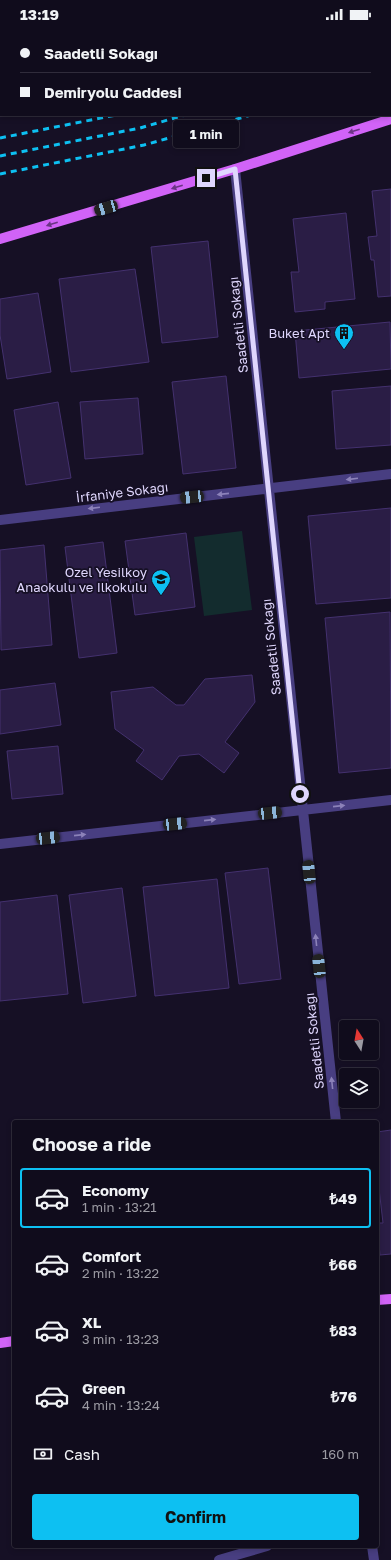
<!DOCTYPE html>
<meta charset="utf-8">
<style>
:root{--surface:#100c1c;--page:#191525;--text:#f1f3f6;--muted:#9c9ba3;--line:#302c3b;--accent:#0dc0f2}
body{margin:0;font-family:"Golos Text",sans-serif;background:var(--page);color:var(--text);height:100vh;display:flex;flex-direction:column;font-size:15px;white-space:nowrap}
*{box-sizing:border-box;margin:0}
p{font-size:13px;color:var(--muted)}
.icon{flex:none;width:22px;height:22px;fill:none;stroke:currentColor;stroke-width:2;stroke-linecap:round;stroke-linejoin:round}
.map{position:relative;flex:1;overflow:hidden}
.side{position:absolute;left:12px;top:1092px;width:367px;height:428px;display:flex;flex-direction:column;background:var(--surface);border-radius:4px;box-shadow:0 2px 6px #0003,0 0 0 1px var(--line)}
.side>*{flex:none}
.banner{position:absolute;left:0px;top:0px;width:391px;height:88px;box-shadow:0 2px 6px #0003,0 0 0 1px var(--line);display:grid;align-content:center;height:88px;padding:0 20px;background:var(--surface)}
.needle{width:26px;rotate:349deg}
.tools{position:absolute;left:339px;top:992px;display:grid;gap:8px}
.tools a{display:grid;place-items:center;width:40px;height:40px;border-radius:4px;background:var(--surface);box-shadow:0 2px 6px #0003,0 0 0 1px var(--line);font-size:20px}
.end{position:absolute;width:18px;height:18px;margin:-9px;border:5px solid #dfd6fd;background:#111;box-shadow:0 0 0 2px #111}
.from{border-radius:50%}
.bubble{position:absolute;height:28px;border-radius:4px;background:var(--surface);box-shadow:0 2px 6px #0003,0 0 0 1px var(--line);font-size:13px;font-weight:700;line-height:28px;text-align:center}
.car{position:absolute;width:12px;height:24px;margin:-12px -6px;border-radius:5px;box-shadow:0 0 3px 1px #0007;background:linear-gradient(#222 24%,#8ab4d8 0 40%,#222 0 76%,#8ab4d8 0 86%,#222 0)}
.banner b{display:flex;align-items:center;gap:14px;height:38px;font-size:15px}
.banner b+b{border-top:1px solid var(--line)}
.banner i{width:10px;height:10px;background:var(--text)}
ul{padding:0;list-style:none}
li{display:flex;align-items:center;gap:12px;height:60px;margin:0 8px 6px;padding:0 12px;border:2px solid transparent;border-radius:4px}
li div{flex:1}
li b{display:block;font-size:15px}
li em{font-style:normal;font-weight:700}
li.on{border-color:var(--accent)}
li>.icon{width:36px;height:36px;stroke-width:1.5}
h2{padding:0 20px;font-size:18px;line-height:48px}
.pay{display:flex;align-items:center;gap:10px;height:44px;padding:0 20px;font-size:15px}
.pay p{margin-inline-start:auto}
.button{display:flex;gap:8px;margin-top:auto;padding:8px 20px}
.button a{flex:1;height:46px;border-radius:4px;background:var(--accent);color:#111;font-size:16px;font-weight:700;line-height:46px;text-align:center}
.status{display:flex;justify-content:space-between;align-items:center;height:28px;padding:0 20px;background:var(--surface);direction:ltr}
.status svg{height:11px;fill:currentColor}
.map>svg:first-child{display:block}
</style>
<div class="status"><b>13:19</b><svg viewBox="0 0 49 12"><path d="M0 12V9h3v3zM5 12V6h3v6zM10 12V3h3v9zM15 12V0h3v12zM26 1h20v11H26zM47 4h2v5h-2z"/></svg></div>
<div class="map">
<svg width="391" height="1532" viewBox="0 0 391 1532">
<rect width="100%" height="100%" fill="#161025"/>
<path fill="#132c2e" d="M242,503L252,582L204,588L194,509Z"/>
<path fill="#2a1d45" stroke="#44316f" d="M49,0H93L91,1Z
M391,161V268L378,269L374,232H371L368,209L377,208L372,163Z
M346,185L355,271L325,274V281L295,284L291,244H299L293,191Z
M208,213L218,309L162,315L151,219Z
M135,241L149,334L71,344L59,251Z
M38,265L51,344L7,351L0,307V271Z
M390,294L391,341L299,350L295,303Z
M226,348L236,440L183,446L172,354Z
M391,358V417L336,421L332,363Z
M138,370L143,426L85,431L80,374Z
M58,374L71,450L26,457L14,382Z
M391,480V570L316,576L308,488Z
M186,505L195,579L135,587L125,513Z
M103,514L117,625L79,630L65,519Z
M44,517L52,617L1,622L0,522Z
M390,584L391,740L339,745L325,590Z
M252,647L255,674L225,714L239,725L224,745L199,726L179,728L162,752L136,733L144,722L115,701L111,664L153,659L176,677H184L205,651Z
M55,655L61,697L0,706V662Z
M58,718L63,766L12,771L7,723Z
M268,840L281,951L239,956L225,845Z
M217,851L229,960L155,968L143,859Z
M122,860L136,968L83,975L69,867Z
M57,867L68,966L0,973V874Z
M391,1102V1226L380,1227L377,1195H383L377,1143V1104Z"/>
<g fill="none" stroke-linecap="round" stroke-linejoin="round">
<path stroke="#483e81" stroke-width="10" d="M36,0V1
M235,141L336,1094
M0,492L391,446
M0,816L391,772
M372,1518L374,1532
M219,1532L267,1518"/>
<path stroke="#d163f7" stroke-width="10" d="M0,211L235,141L391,91
M377,1272L391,1271
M0,1315L14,1313"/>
<path stroke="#0dc0f2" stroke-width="3" stroke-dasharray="6 5" stroke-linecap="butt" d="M390,8H391
M390,29L391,28
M390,48H391
M0,110L116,87
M0,128L140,100L185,87
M0,146L144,117L251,87"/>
</g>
<defs><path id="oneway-solid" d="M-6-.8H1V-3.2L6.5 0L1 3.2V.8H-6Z"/></defs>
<g fill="#6a3584">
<use href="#oneway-solid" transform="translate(354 103) rotate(162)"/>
<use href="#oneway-solid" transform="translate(177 159) rotate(163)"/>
<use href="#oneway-solid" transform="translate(52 196) rotate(163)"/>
</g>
<g fill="#8c82b9">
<use href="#oneway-solid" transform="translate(352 451) rotate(173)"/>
<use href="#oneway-solid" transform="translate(223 466) rotate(174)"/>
<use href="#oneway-solid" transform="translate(94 480) rotate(173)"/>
<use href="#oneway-solid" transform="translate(339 778) rotate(-6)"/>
<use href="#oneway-solid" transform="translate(210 792) rotate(-6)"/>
<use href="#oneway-solid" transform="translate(80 807) rotate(-6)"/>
<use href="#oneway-solid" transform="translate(316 912) rotate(-96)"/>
<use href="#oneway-solid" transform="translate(332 1055) rotate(-96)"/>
</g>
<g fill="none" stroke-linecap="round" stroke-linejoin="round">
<path stroke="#dfd6fd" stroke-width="5" d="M206,150L235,141L300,766"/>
</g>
<defs>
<symbol id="building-pin" viewBox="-11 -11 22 30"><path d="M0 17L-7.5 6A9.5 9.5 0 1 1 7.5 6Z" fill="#0dc0f2" stroke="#161025"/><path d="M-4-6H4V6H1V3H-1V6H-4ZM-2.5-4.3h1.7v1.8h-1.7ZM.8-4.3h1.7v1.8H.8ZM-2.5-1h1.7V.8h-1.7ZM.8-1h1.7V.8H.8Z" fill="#111"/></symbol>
<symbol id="school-pin" viewBox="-11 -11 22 30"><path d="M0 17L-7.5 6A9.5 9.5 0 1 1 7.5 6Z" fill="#0dc0f2" stroke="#161025"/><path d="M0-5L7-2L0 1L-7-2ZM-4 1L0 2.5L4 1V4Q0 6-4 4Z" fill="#111"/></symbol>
</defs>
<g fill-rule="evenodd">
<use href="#building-pin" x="333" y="294" width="22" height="30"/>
<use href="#school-pin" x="150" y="540" width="22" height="30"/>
</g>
<g text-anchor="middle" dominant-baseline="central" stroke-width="3.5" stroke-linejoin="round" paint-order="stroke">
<g font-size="13" fill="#dfd6fd" stroke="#161025">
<text transform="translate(238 297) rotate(-96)">Saadetli Sokağı</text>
<text transform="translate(122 464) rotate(-7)">İrfaniye Sokağı</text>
<text transform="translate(271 619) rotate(-96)">Saadetli Sokağı</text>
<text transform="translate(314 1013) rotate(-96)">Saadetli Sokağı</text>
</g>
<g font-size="13" fill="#dfd6fd" stroke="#161025" text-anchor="end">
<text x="330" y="305">Buket Apt</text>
<text x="147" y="544">Ozel Yesilkoy<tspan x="147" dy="15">Anaokulu ve Ilkokulu</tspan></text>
</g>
</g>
</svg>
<div class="tools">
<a><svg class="needle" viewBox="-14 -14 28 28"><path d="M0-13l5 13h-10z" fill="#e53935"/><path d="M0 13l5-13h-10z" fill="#9c9ba3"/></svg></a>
<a><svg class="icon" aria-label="layers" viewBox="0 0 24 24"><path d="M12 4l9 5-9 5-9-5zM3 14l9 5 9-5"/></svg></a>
</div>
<i class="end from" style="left:300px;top:766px"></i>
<i class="end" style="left:206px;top:150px"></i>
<div class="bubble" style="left:173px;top:92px;width:66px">1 min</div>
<i class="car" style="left:106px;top:180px;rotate:254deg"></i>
<i class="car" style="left:192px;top:469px;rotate:264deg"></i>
<i class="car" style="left:270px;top:785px;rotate:84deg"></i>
<i class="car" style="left:175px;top:796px;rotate:84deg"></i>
<i class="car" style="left:48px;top:810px;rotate:84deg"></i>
<i class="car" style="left:309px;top:844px;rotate:354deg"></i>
<i class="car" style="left:319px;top:938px;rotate:354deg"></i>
<div class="banner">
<b><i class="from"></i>Saadetli Sokağı</b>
<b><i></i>Demiryolu Caddesi</b>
</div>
<section class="side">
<h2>Choose a ride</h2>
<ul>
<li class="on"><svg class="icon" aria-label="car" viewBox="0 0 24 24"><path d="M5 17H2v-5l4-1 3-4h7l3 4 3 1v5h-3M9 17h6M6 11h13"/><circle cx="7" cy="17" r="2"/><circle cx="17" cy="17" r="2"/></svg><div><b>Economy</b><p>1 min · 13:21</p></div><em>₺49</em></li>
<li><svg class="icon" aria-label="car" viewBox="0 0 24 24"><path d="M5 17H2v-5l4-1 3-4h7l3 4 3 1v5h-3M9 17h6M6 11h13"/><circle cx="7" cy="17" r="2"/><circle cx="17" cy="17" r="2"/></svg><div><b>Comfort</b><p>2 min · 13:22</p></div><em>₺66</em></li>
<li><svg class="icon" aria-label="car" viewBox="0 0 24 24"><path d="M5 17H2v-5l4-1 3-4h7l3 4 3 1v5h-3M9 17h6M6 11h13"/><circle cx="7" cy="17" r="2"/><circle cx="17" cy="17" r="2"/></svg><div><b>XL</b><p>3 min · 13:23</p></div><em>₺83</em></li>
<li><svg class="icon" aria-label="car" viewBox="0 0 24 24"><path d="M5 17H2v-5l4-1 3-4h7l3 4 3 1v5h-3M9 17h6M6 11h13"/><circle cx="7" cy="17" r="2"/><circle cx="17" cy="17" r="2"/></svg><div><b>Green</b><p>4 min · 13:24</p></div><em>₺76</em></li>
</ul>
<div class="pay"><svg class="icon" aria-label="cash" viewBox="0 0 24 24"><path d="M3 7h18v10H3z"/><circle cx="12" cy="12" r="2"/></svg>Cash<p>160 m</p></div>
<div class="button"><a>Confirm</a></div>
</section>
</div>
